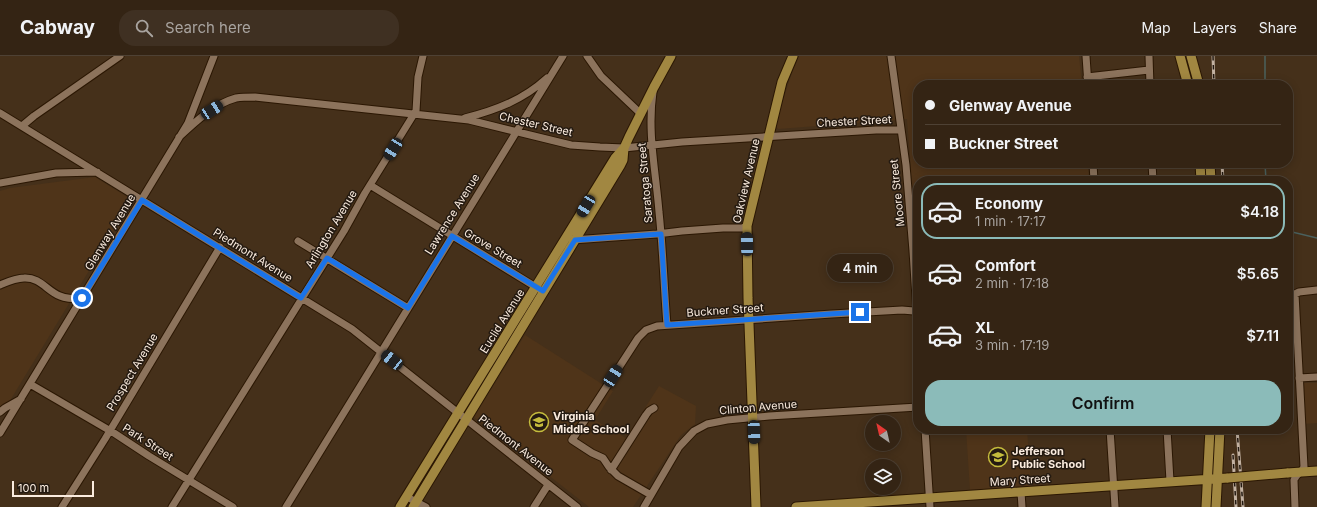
<!DOCTYPE html>
<meta charset="utf-8">
<style>
:root{--surface:#342414;--page:#3f3022;--text:#f1f3f6;--muted:#a9a4a0;--line:#4e4134;--accent:#8bbbb9}
body{margin:0;font-family:Inter,sans-serif;background:var(--page);color:var(--text);height:100vh;display:flex;flex-direction:column;font-size:15px;white-space:nowrap}
*{box-sizing:border-box;margin:0}
p{font-size:13px;color:var(--muted)}
.icon{flex:none;width:22px;height:22px;fill:none;stroke:currentColor;stroke-width:2;stroke-linecap:round;stroke-linejoin:round}
.map{position:relative;flex:1;overflow:hidden}
.drawer{position:absolute;left:913px;top:120px;width:380px;height:258px;display:flex;flex-direction:column;background:var(--surface);border-radius:16px;box-shadow:0 2px 10px #0003,0 0 0 1px var(--line)}
.drawer>*{flex:none}
.hud{position:absolute;left:913px;top:24px;width:380px;height:88px;border-radius:16px;box-shadow:0 2px 10px #0003,0 0 0 1px var(--line);display:grid;align-content:center;height:88px;padding:0 12px;background:var(--surface)}
.needle{width:26px;rotate:326deg}
.fabs{position:absolute;left:865px;top:359px;display:grid;gap:8px}
.fabs a{display:grid;place-items:center;width:36px;height:36px;border-radius:50%;background:var(--surface);box-shadow:0 2px 10px #0003,0 0 0 1px var(--line);font-size:20px}
.scale{position:absolute;left:12px;bottom:10px;width:82px;box-sizing:border-box;padding-left:4px;border:2px solid #fbecdf;border-top:0;font-size:11px;line-height:14px;white-space:nowrap;color:#fbecdf;-webkit-text-stroke:3px #241a11;paint-order:stroke}
.end{position:absolute;width:18px;height:18px;margin:-9px;border:5px solid #1a73e8;background:#fff;box-shadow:0 0 0 2px #fff}
.from{border-radius:50%}
.bubble{position:absolute;height:28px;border-radius:14px;background:var(--surface);box-shadow:0 2px 10px #0003,0 0 0 1px var(--line);font-size:13px;font-weight:600;line-height:28px;text-align:center}
.car{position:absolute;width:12px;height:24px;margin:-12px -6px;border-radius:5px;box-shadow:0 0 3px 1px #0007;background:linear-gradient(#222 24%,#8ab4d8 0 40%,#222 0 76%,#8ab4d8 0 86%,#222 0)}
.hud b{display:flex;align-items:center;gap:14px;height:38px;font-size:15px}
.hud b+b{border-top:1px solid var(--line)}
.hud i{width:10px;height:10px;background:var(--text)}
ul{padding:7px 0 0;list-style:none}
li{display:flex;align-items:center;gap:12px;height:56px;margin:0 8px 6px;padding:0 4px;border:2px solid transparent;border-radius:16px}
li div{flex:1}
li b{display:block;font-size:15px}
li em{font-style:normal;font-weight:600}
li.current{border-color:var(--accent)}
li>.icon{width:36px;height:36px;stroke-width:1.5}
.cta{display:flex;gap:8px;margin-top:auto;padding:8px 12px}
.cta a{flex:1;height:46px;border-radius:16px;background:var(--accent);color:#111;font-size:16px;font-weight:600;line-height:46px;text-align:center}
header{display:flex;align-items:center;gap:24px;box-sizing:border-box;height:56px;padding:0 20px;background:var(--surface);border-bottom:1px solid var(--line)}
header strong{font-size:19px}
nav{display:flex;gap:22px;margin-inline-start:auto;font-size:14px}
.search{width:280px;height:36px;background:var(--page);display:flex;align-items:center;gap:10px;box-sizing:border-box;padding:0 14px;border-radius:16px;color:var(--muted);font-size:15px}
.map>svg:first-child{display:block}
</style>
<header>
<strong>Cabway</strong>
<div class="search"><svg class="icon" aria-label="search" viewBox="0 0 24 24"><circle cx="10" cy="10" r="6"/><path d="M15 15l6 6"/></svg>Search here</div>
<nav><a>Map</a><a>Layers</a><a>Share</a></nav>
</header>
<div class="map">
<svg width="1317" height="451" viewBox="0 0 1317 451">
<rect width="100%" height="100%" fill="#45301a"/>
<path fill="#4f3419" d="M799,0H1079L1082,29H918V107H1088L1089,125H918V200L907,63L778,73L775,68L793,14Z
M95,121L132,144L0,361V135L10,132Z
M525,279L613,335L595,364L626,382L659,330L696,350L695,368L681,379L633,451H589L474,361Z
M1302,327H1317V367L1304,368Z
M966,373H1027L1031,430L970,434Z"/>
<g fill="none" stroke-linecap="round" stroke-linejoin="round">
<path stroke="#4b615e" stroke-width="1.5" d="M1265,0V29
M1265,107L1266,125
M1288,175L1317,182"/>
<defs>
<path id="minor" d="M587,0L601,20L641,58
M891,0L906,109L913,195L918,273
M1086,0L1088,29
M1149,0L1150,29
M1087,21L1149,14
M653,36C647,76 656,117 659,156C663,193 664,232 667,269
M0,57L352,273L577,451
M465,62C496,54 523,44 547,22
M22,70L34,60L120,0
M179,81C195,66 214,48 236,42C242,41 249,41 255,41L469,64L571,89L600,91L624,92L682,86L876,74H900
M1093,107L1094,125
M1152,107L1153,125
M0,127L56,117L97,116
M370,129L539,233
M572,184L657,178L682,175L723,172H742L747,170
M298,185L408,252
M0,229C7,226 16,222 24,222C40,221 47,235 60,240C67,243 75,243 82,243
M1299,322L1317,321
M30,328L114,377L149,400L233,451
M0,356L5,352L21,343
M925,373L930,451
M1110,373L1115,451
M1167,373L1170,425
M0,377L188,67L214,0
M611,414L646,359L649,355L654,352
M1021,436L1022,451
M651,439L618,420L609,411L603,402L592,397L572,384L638,282L646,274L657,270L832,258L902,254L914,255L918,259
M407,441L426,451
M62,451L105,383L220,191
M172,451L344,175L365,137L414,58L416,55L418,21L423,0
M286,451L563,0
M534,451L548,429
M644,451L679,391L694,375L707,368L727,364L769,360L918,351
M1295,451L1294,424C1296,418 1302,416 1304,411L1295,238L1299,236L1317,234"/>
<path id="major" d="M1180,0L1188,29
M1191,0L1199,29
M1200,107L1201,125
M1210,107L1211,125
M1287,417L1317,415
M400,451L615,102L624,92
M413,451L620,110L623,104L624,92L629,81L654,31L671,0
M756,451L748,242L747,170L782,26L793,0
M796,451L1228,422
M1206,451L1210,373
M1216,451L1220,373"/>
</defs>
<use href="#minor" stroke="#2b1703" stroke-width="9"/>
<use href="#major" stroke="#2b1703" stroke-width="11"/>
<use href="#minor" stroke="#8c735c" stroke-width="7"/>
<use href="#major" stroke="#a18741" stroke-width="9"/>
<defs>
<path id="rail" d="M1213,0L1214,29
M1222,107L1223,125
M1237,373L1243,451
M1233,399L1236,451"/>
</defs>
<use href="#rail" stroke="#c3b2a2" stroke-width="3"/>
<use href="#rail" stroke="#241a11" stroke-width="1.5" stroke-dasharray="4.5" stroke-linecap="butt"/>
<defs>
<path id="major-bridge" d="M1228,422L1287,417"/>
</defs>
<use href="#major-bridge" stroke="#2b1703" stroke-width="11" stroke-linecap="butt"/>
<use href="#major-bridge" stroke="#a18741" stroke-width="9"/>
</g>
<g fill="none" stroke-linecap="round" stroke-linejoin="round">
<path stroke="#1a73e8" stroke-width="5" d="M82,242L142,144L301,242L327,202L408,252L452,180L543,235L575,184L661,178L667,269L860,256"/>
</g>
<defs>
<symbol id="school-ring" viewBox="-11 -11 22 22"><circle r="9.5" fill="#241a11" stroke="#c5bc3d" stroke-width="1.5"/><path d="M0-5L7-2L0 1L-7-2ZM-4 1L0 2.5L4 1V4Q0 6-4 4Z" fill="#c5bc3d"/></symbol>
</defs>
<g fill-rule="evenodd">
<use href="#school-ring" x="528" y="355" width="22" height="22"/>
<use href="#school-ring" x="987" y="390" width="22" height="22"/>
</g>
<g text-anchor="middle" dominant-baseline="central" stroke-width="3" stroke-linejoin="round" paint-order="stroke">
<g font-size="11" fill="#fbecdf" stroke="#241a11">
<text transform="translate(854 65) rotate(-3)">Chester Street</text>
<text transform="translate(536 68) rotate(13)">Chester Street</text>
<text transform="translate(746 125) rotate(-77)">Oakview Avenue</text>
<text transform="translate(645 127) rotate(-95)">Saratoga Street</text>
<text transform="translate(897 137) rotate(-96)">Moore Street</text>
<text transform="translate(452 158) rotate(-58)">Lawrence Avenue</text>
<text transform="translate(331 173) rotate(-59)">Arlington Avenue</text>
<text transform="translate(110 176) rotate(-59)">Glenway Avenue</text>
<text transform="translate(493 192) rotate(31)">Grove Street</text>
<text transform="translate(253 199) rotate(32)">Piedmont Avenue</text>
<text transform="translate(725 254) rotate(-4)">Buckner Street</text>
<text transform="translate(502 265) rotate(-58)">Euclid Avenue</text>
<text transform="translate(132 316) rotate(-59)">Prospect Avenue</text>
<text transform="translate(758 351) rotate(-5)">Clinton Avenue</text>
<text transform="translate(148 386) rotate(33)">Park Street</text>
<text transform="translate(516 389) rotate(38)">Piedmont Avenue</text>
<text transform="translate(1020 424) rotate(-4)">Mary Street</text>
</g>
<g font-size="11" font-weight="bold" fill="#fbecdf" stroke="#241a11" text-anchor="start">
<text x="553" y="360">Virginia<tspan x="553" dy="13">Middle School</tspan></text>
<text x="1012" y="395">Jefferson<tspan x="1012" dy="13">Public School</tspan></text>
</g>
</g>
</svg>
<div class="fabs">
<a><svg class="needle" viewBox="-14 -14 28 28"><path d="M0-13l5 13h-10z" fill="#e53935"/><path d="M0 13l5-13h-10z" fill="#a9a4a0"/></svg></a>
<a><svg class="icon" aria-label="layers" viewBox="0 0 24 24"><path d="M12 4l9 5-9 5-9-5zM3 14l9 5 9-5"/></svg></a>
</div>
<div class="scale">100 m</div>
<i class="end from" style="left:82px;top:242px"></i>
<i class="end" style="left:860px;top:256px"></i>
<div class="bubble" style="left:827px;top:198px;width:66px">4 min</div>
<i class="car" style="left:212px;top:54px;rotate:57deg"></i>
<i class="car" style="left:393px;top:93px;rotate:212deg"></i>
<i class="car" style="left:586px;top:150px;rotate:211deg"></i>
<i class="car" style="left:747px;top:188px;rotate:359deg"></i>
<i class="car" style="left:392px;top:304px;rotate:308deg"></i>
<i class="car" style="left:613px;top:320px;rotate:33deg"></i>
<i class="car" style="left:754px;top:376px;rotate:178deg"></i>
<div class="hud">
<b><i class="from"></i>Glenway Avenue</b>
<b><i></i>Buckner Street</b>
</div>
<section class="drawer">
<ul>
<li class="current"><svg class="icon" aria-label="car" viewBox="0 0 24 24"><path d="M5 17H2v-5l4-1 3-4h7l3 4 3 1v5h-3M9 17h6M6 11h13"/><circle cx="7" cy="17" r="2"/><circle cx="17" cy="17" r="2"/></svg><div><b>Economy</b><p>1 min · 17:17</p></div><em>$4.18</em></li>
<li><svg class="icon" aria-label="car" viewBox="0 0 24 24"><path d="M5 17H2v-5l4-1 3-4h7l3 4 3 1v5h-3M9 17h6M6 11h13"/><circle cx="7" cy="17" r="2"/><circle cx="17" cy="17" r="2"/></svg><div><b>Comfort</b><p>2 min · 17:18</p></div><em>$5.65</em></li>
<li><svg class="icon" aria-label="car" viewBox="0 0 24 24"><path d="M5 17H2v-5l4-1 3-4h7l3 4 3 1v5h-3M9 17h6M6 11h13"/><circle cx="7" cy="17" r="2"/><circle cx="17" cy="17" r="2"/></svg><div><b>XL</b><p>3 min · 17:19</p></div><em>$7.11</em></li>
</ul>
<div class="cta"><a>Confirm</a></div>
</section>
</div>
